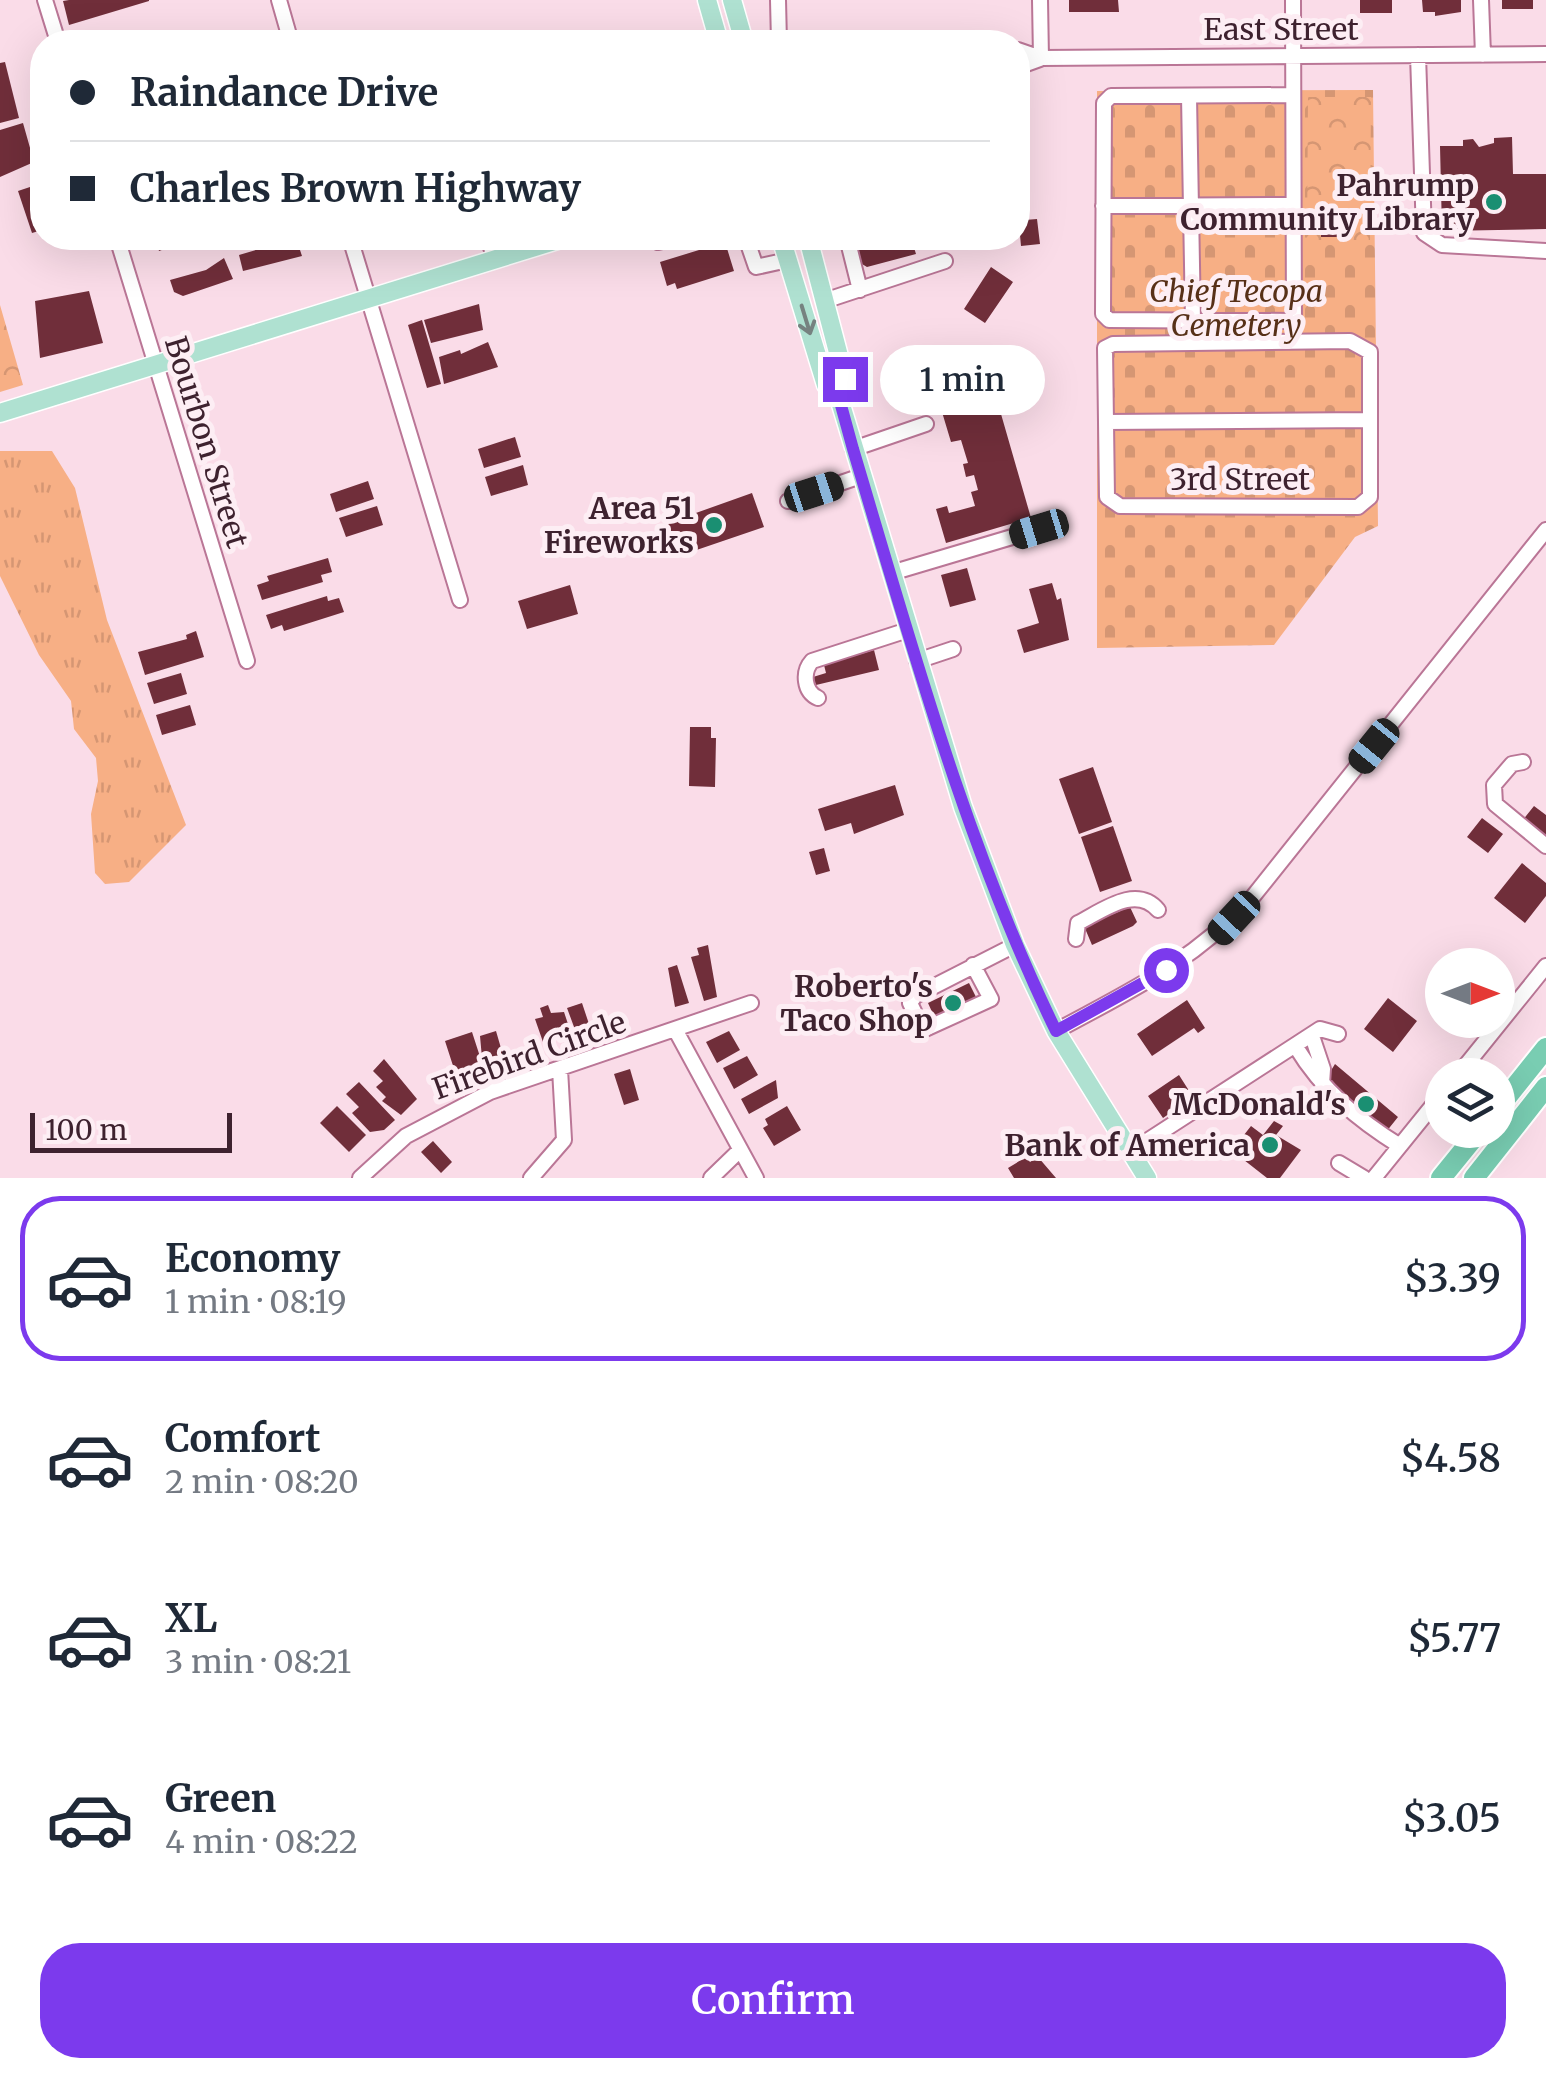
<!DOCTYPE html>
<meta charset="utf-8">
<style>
:root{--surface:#fff;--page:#f2f2f3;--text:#1f2937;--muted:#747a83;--line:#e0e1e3;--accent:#7c3aed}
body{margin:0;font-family:Merriweather,serif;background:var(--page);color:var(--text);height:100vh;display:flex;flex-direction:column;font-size:38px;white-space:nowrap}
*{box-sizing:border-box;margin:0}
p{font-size:32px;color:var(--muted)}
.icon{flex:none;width:55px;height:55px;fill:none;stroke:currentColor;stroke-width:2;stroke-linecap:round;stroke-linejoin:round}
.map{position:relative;height:1178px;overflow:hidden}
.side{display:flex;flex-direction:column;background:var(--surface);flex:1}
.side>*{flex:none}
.top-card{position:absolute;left:30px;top:30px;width:1000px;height:220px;border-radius:40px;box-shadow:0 10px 40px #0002;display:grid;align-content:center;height:220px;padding:0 40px;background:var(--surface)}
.needle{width:65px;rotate:90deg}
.buttons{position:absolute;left:1425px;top:948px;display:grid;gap:20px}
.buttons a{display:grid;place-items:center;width:90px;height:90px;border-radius:50%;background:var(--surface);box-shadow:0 10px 40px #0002;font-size:50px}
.scale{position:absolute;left:30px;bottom:25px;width:202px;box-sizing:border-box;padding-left:10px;border:5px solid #3e222f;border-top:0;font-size:28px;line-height:35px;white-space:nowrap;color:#3e222f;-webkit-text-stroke:8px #fdeef4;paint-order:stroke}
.end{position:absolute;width:45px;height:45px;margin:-22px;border:12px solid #7c3aed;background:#fff;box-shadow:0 0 0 5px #fff}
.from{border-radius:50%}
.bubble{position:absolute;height:70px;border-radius:35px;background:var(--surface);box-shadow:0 10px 40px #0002;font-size:32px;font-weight:600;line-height:70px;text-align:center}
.car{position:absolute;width:30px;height:60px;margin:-30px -15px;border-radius:12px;box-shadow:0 0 8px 2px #0007;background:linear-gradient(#222 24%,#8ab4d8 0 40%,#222 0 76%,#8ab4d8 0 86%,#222 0)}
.top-card b{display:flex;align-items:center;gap:35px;height:95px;font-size:38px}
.top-card b+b{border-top:2px solid var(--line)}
.top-card i{width:25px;height:25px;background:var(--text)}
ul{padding:18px 0 0;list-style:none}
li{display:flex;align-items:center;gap:30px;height:165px;margin:0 20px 15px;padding:0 20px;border:5px solid transparent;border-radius:40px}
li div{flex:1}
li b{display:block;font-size:38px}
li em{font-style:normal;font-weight:600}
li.active{border-color:var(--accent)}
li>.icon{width:90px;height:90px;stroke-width:1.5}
.action{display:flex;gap:20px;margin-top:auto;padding:20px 40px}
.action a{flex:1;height:115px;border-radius:40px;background:var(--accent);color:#fff;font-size:40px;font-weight:600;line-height:115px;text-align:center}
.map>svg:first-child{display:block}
</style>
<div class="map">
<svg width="1546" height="1178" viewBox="0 0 1546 1178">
<defs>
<pattern id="grass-tufts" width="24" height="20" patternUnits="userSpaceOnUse" patternTransform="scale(2.5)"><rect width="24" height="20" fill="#f7af85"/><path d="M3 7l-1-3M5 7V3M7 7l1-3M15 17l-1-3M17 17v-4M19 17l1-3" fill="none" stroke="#d59673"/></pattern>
<pattern id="cemetery-stones" width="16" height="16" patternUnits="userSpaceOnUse" patternTransform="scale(2.5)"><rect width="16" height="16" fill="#f7af85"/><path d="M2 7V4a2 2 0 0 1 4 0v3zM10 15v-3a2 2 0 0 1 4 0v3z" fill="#d59673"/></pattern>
<pattern id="park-crowns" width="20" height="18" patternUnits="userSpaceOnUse" patternTransform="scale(2.5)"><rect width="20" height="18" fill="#f7af85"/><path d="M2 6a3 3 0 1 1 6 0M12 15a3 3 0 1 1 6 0" fill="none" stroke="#d59673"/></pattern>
</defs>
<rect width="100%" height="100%" fill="#fadce8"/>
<path fill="url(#grass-tufts)" d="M0,451H52L75,488L107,620L186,825L129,882L105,884L95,873L91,814L98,781L96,758L74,729L71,701L39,655L0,576Z"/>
<path fill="url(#cemetery-stones)" d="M1373,90L1378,526L1355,537L1274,645L1097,648V91Z"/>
<path fill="url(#park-crowns)" d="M1308,97H1371L1370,242L1307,241Z
M0,305L23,385L0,392Z"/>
<path fill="#702e3a" d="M69,0H149V1L69,25L63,1Z
M1069,0H1118L1119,12H1069Z
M1360,0H1392V13H1360Z
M1422,0H1461V12L1435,16V12H1423Z
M1502,0H1533V9H1502Z
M5,62L19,118L0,123V63Z
M23,123L34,162L0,177V130Z
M1512,137L1513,174H1546V229L1442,231L1440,146H1463V140L1473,139L1479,147L1494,143V138Z
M42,183V230L32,233L18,191Z
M1320,209H1340V237H1321Z
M1018,213H1024L1025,220L1037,219L1040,244L1021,246Z
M155,238H195L159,251Z
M296,238L302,256L243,271L239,255Z
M856,238H911L916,254L867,267L862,264Z
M725,242L734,271L677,289L675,283L667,286L660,262Z
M224,258L233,279L183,296L174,292L170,280L206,270Z
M991,267L1013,282L985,323L964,309Z
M89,291L103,343L40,358L35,301Z
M479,304L483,330L431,343L424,320Z
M422,320L441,384L427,388L408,325Z
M488,342L498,367L444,384L439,357L460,350L461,354Z
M982,348L1031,518L946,543L936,509L947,506L949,513L975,506L971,492L978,490L974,475L966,477L963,464L968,463L961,440L951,442L939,402L948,399L942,377L934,380L929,363Z
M515,437L521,457L484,468L478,449Z
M523,465L528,485L491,496L485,477Z
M368,481L374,499L336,512L330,494Z
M752,493L764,527L676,557L665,524Z
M377,506L383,525L346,537L339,518Z
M328,558L332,572L321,575L323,582L262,600L257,585L269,581L267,576Z
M967,568L976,600L950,607L941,575Z
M1052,583L1057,600L1061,598L1069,640L1024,653L1017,630L1039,623L1029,589Z
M570,585L578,614L527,629L518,601Z
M327,596L328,601L339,598L344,612L284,631L282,625L271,629L266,615Z
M196,631L204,657L145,675L138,652L187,639L186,635Z
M874,650L879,670L816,685L813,677L826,673L824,665Z
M181,673L187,694L154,704L147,683Z
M190,705L196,725L162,735L156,715Z
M690,727H711V738H716L715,787L689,786Z
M1093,767L1112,822L1079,834L1059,779Z
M895,785L904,815L854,834L851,823L825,831L818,809Z
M1534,806L1546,815V840L1522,821Z
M1482,818L1503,834L1488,853L1467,837Z
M1113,826L1132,881L1100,892L1081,837Z
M824,848L830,871L816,875L809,852Z
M1522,863L1546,883V896L1525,923L1494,898Z
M1130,907L1137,922L1133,926L1092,945L1084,926Z
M708,945L717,997L704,1001L691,957L699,955L697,948Z
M677,965L689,1003L675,1007L668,968Z
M969,983L979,1003L937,1023L928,1003Z
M1388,998L1417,1021L1393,1052L1364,1029Z
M1187,1000L1205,1028L1198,1033L1194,1028L1152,1056L1137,1034Z
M582,1003L591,1030L577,1035L567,1008Z
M548,1005L551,1013L564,1012L571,1033L543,1042L535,1019L543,1017L540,1008Z
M496,1031L505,1062L490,1066L487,1057L482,1058L480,1036Z
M729,1031L740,1050L717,1063L706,1042Z
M472,1032L484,1069L456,1075L445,1041Z
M747,1056L758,1075L734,1089L723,1068Z
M384,1059L417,1099L401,1115L382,1101L386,1097L376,1087L383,1081L373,1071Z
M1335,1064L1398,1117L1386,1132L1324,1082Z
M630,1069L639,1100L624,1105L614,1074Z
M1179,1075L1193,1097L1163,1118L1148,1096Z
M776,1080L778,1098L749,1114L741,1099Z
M359,1082L395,1120L384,1130L370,1132L352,1113L359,1107L346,1094Z
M337,1106L366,1135L349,1152L320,1123Z
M787,1106L801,1130L774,1146L763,1128L768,1125L765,1119Z
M1274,1121L1283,1126L1276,1135L1301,1150L1280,1178H1267L1244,1160L1252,1150L1240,1140L1251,1126L1263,1135Z
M433,1141L452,1162L441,1173L421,1152Z
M1026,1157L1030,1162L1038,1157L1056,1178H1014L1008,1168Z"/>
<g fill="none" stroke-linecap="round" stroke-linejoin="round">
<defs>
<path id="minor" d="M45,0L58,42
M279,0L291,42
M778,0L779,42
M1040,0L1041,58
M1293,0L1294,329
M1481,0L1483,55
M886,42H932
M1018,50L1041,58L1546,54
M1418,55L1424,233L1442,245L1546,251
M1018,67L1040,59
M1293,95L1111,96L1104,103L1103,314L1109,320L1294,321
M1189,96L1193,321
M1103,206L1293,205
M117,238L247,661
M350,238L460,600
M488,238L495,260
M656,238L658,242L675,238
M746,238L756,267L788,260
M847,238L860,290
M824,301L945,261
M1350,341L1370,352V497L1358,507L1120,506L1107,497L1105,348L1113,344Z
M1106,422L1370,420
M853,449L926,424
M788,501L861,476
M891,573L1039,529
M917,661L953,649
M818,698C804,692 802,672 812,661L908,630
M1523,762L1512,764L1494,785L1495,804L1546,846
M1076,939L1078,923C1102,911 1136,884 1158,910
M973,965L991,999L923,1030L910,1003L915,996L1015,945
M676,1031L756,1178
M1056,1031C1131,990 1191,963 1251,899L1546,530
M1312,1036L1323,1069L1322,1084
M1296,1047C1322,1090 1358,1120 1400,1146
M1458,1075L1546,966
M1130,1152L1320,1029L1338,1034
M1339,1163L1364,1178
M360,1178L406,1136L490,1092L751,1003
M531,1178L564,1140L560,1069
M711,1178L740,1150
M1374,1178L1442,1094"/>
<path id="major" d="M707,0L719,42
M732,0L744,42
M781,238L826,385L839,398L963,807L1015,945L1056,1031L1147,1178
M808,238L845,379L839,398
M0,413L564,238"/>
<path id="highway" d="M1498,1108L1546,1048
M1441,1178L1480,1130
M1474,1178L1546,1087"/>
</defs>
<use href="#minor" stroke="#ba7696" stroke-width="18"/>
<use href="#major" stroke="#fff" stroke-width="21"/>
<use href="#highway" stroke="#fff" stroke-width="24"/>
<use href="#minor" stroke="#fff" stroke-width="14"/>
<use href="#major" stroke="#afe1d1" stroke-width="18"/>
<use href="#highway" stroke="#79cdb2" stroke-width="20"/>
</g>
<defs><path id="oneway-shaft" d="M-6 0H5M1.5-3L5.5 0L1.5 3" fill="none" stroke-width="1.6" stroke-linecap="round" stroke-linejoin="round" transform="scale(2.5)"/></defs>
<use stroke="#768280" href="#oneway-shaft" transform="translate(806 320) rotate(73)"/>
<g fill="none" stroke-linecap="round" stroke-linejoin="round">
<path stroke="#7c3aed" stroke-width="12" d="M845,379L839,398L853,449C912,646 966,846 1056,1031L1166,970"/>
</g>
<g fill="#1a8f72" stroke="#fdeef4" stroke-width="4">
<circle cx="1494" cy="202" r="10"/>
<circle cx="714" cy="525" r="10"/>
<circle cx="953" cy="1003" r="10"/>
<circle cx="1366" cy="1104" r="10"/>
<circle cx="1270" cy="1145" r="10"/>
</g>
<g text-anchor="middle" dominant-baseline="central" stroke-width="10" stroke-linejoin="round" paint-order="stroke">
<g font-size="30" fill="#3e222f" stroke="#fdeef4">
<text x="1281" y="29">East Street</text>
<text transform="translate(207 442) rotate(73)">Bourbon Street</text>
<text x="1240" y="479">3rd Street</text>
<text transform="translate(529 1055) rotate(-20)">Firebird Circle</text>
</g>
<g font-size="30" font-weight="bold" fill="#3e222f" stroke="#fdeef4" text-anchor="end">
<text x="1474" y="185">Pahrump<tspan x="1474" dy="34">Community Library</tspan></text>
<text x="694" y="508">Area 51<tspan x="694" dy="34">Fireworks</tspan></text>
<text x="933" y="986">Roberto's<tspan x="933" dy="34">Taco Shop</tspan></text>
<text x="1346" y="1104">McDonald's</text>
<text x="1250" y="1145">Bank of America</text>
</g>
<g font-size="30" font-style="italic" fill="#573017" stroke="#fdeef4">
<text x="1236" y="291">Chief Tecopa<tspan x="1236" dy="34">Cemetery</tspan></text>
</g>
</g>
</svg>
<div class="buttons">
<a><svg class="needle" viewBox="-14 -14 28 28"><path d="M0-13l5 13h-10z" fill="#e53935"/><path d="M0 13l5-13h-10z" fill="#747a83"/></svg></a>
<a><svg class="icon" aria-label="layers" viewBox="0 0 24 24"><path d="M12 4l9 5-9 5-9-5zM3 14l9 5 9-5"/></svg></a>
</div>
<div class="scale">100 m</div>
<i class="end from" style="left:1166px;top:970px"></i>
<i class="end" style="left:845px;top:379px"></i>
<div class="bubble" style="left:880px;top:345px;width:165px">1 min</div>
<i class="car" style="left:814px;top:492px;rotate:72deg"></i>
<i class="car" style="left:1039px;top:529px;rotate:253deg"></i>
<i class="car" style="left:1374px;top:746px;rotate:219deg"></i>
<i class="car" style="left:1234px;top:918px;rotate:223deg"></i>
<div class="top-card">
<b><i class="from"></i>Raindance Drive</b>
<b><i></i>Charles Brown Highway</b>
</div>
</div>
<section class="side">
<ul>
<li class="active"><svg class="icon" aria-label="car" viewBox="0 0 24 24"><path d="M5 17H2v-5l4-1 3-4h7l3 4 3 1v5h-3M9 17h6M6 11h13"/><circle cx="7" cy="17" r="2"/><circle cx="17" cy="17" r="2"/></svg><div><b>Economy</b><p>1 min · 08:19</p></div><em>$3.39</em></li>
<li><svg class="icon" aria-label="car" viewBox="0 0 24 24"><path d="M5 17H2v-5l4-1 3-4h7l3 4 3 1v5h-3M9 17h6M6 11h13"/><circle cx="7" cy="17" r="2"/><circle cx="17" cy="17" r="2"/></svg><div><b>Comfort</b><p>2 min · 08:20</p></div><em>$4.58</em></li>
<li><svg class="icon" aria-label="car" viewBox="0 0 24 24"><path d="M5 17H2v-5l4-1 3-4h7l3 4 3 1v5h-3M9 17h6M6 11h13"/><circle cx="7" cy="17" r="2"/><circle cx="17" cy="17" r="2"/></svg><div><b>XL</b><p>3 min · 08:21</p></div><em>$5.77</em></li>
<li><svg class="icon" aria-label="car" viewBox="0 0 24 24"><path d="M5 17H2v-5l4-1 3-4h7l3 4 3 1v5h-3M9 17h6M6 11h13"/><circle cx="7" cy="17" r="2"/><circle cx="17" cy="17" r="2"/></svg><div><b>Green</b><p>4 min · 08:22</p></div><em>$3.05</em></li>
</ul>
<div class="action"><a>Confirm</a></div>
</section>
